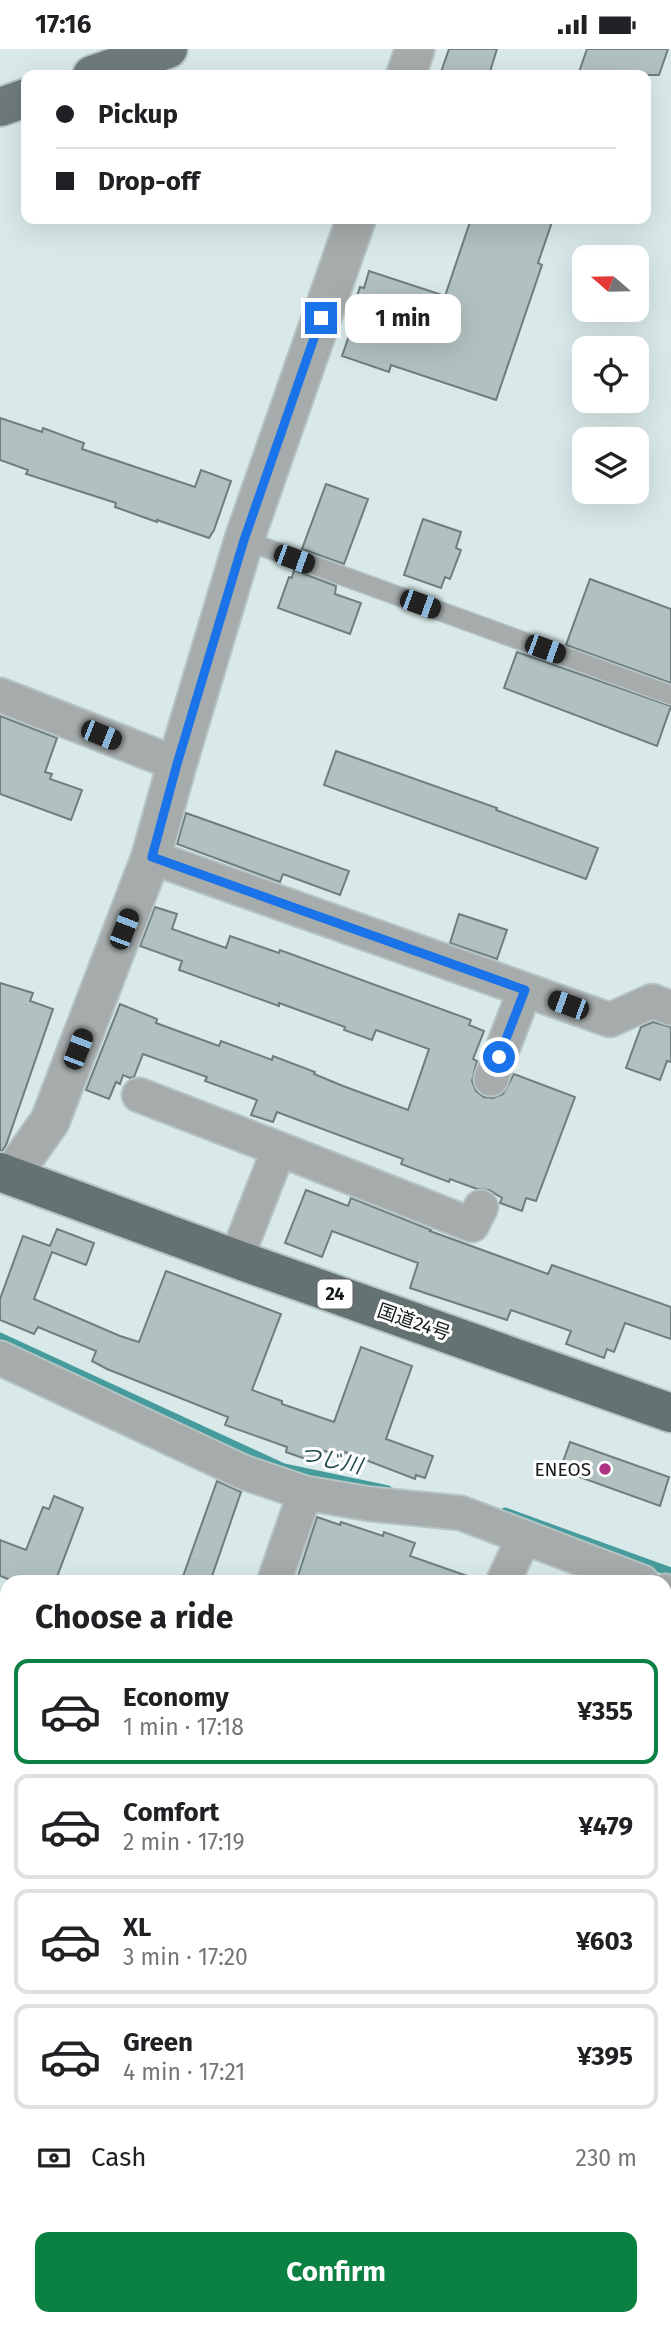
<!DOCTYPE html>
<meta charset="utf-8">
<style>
:root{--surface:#fff;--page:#f6f6f6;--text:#202124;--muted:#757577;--line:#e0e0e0;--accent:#0b8043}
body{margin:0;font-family:"Fira Sans","Noto Sans JP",sans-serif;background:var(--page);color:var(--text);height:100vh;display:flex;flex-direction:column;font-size:26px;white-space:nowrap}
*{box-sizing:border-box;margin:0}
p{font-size:23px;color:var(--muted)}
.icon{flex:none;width:38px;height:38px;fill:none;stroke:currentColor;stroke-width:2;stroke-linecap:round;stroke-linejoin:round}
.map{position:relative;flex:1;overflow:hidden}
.sheet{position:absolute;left:0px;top:1526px;width:672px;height:751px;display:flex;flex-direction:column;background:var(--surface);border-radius:21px 21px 0 0;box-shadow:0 7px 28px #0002}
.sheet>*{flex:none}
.guide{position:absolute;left:21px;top:21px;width:630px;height:154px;border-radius:14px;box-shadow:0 7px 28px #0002;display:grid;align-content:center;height:154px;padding:0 35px;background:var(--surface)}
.needle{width:46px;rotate:290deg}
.buttons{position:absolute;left:572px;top:196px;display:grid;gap:14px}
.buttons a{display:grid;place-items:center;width:77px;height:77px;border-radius:14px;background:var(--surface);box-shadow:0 7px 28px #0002;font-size:35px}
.end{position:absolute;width:32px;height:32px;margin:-16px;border:9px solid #1a73e8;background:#fff;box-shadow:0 0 0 4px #fff}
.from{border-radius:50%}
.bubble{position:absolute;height:49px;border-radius:14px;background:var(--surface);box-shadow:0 7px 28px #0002;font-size:23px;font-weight:700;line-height:49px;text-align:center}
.car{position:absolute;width:21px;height:42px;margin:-21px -10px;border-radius:9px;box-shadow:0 0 5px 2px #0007;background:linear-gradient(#222 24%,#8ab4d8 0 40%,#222 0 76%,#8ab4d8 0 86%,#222 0)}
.guide b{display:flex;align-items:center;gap:24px;height:66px;font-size:26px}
.guide b+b{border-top:2px solid var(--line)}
.guide i{width:18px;height:18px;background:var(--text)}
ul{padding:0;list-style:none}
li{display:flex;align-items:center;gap:21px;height:105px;margin:0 14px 10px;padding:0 21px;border:4px solid var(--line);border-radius:14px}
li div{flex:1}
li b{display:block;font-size:26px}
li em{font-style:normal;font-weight:700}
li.on{border-color:var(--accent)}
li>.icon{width:63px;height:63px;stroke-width:1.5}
h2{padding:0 35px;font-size:32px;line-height:84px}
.pay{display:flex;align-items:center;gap:18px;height:77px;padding:0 35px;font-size:26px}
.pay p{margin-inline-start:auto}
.cta{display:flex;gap:14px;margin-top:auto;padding:14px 35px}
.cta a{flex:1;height:80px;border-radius:14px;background:var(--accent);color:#fff;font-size:28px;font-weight:700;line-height:80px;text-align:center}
.status{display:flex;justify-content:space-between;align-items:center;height:49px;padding:0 35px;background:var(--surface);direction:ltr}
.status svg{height:19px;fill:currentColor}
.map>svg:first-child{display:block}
</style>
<div class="status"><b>17:16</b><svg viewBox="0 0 49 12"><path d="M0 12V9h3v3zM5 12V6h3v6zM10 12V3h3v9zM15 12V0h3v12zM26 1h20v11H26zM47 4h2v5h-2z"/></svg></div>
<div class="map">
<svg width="671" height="2276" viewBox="0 0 671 2276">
<rect width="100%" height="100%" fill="#d9e9e9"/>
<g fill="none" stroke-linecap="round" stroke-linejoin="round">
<path stroke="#469c9c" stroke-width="9" d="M0,1288L284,1419L388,1441
M505,1463L671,1523"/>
<path stroke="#469c9c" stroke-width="54" d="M0,1876L7,1879
M665,2058L671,2060"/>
</g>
<path fill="#b1c1c0" stroke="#6f7d7d" stroke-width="2" d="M449,0H497L489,26H440Z
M587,0H668L659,26H578Z
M471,170H553L538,214L542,216L496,351L391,316L389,323L342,307L358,261L353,260L360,238L364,239L369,222L445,247Z
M0,369L42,383L43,379L84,394L82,400L195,438L201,421L231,432L214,481L209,489L157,471V473L115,458L116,454L26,425L28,421L0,411Z
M326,435L368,450L344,515L302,500Z
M423,470L461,483L456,499L461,501L450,530L445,528L441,539L404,526Z
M294,521L336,537L335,545L361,554L350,585L278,559L289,528L292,529Z
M590,530L671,560V634L566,596Z
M517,603L671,657L657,697L504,639Z
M0,667L57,689L45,723L52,725L50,730L82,741L71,771L0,745Z
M336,702L497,759L496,761L598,799L586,830L324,736Z
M186,764L349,822L340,846L283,825L280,833L177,795Z
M155,858L177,865L172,880L226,899L230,887L279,904L280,901L471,971L469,976L484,982L473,1010L477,1012L472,1032L476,1042L484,1048L493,1049L503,1045L514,1025L575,1048L536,1152L526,1149L522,1162L500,1154L502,1149L489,1141L477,1140L450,1130L449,1133L401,1115L403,1110L277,1063L273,1073L251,1066L257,1051L205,1032L207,1028L143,1005L134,1028L130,1029L123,1026L120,1035L116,1033L109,1050L86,1041L120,955L157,970L156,974L219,997L221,992L272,1011L273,1007L315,1023L314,1025L343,1037L408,1061L429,1000L376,981L372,991L344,981L345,978L279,954V957L179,921L182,912L140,897Z
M459,865L507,881L497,910L450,894Z
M0,934L33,944L30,952L53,960L6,1096L2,1102H0Z
M653,973L671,978V1013L667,1012L660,1031L626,1019L641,978Z
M306,1141L348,1157L351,1149L431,1181L430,1182L548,1225L552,1216L671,1258V1290L625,1274L614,1303L607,1300L604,1309L566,1295L571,1282L511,1261L507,1271L410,1239L418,1214L332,1182L322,1208L285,1194Z
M57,1180L94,1194L86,1216L52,1203L34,1250L120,1287L139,1293L166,1222L281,1265L252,1341L282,1352V1355L334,1373L361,1298L412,1317L386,1390L433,1407L425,1429L416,1426L415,1430L345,1403L343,1408L321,1401L317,1414L286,1403L287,1398L225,1376L228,1368L107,1320L92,1312L96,1302L38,1278L34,1285L0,1271V1250L23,1187L50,1197Z
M570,1393L669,1428L660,1457L560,1421Z
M217,1432L241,1443L210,1533H181Z
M54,1447L83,1459L55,1533H16L0,1527V1491L26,1501L43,1458L49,1460Z
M317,1468L340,1476L341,1473L383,1487L384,1483L415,1494L410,1507L473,1529V1533H296Z"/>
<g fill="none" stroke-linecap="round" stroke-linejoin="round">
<defs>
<path id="service" d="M244,491L671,646
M665,1651L668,1652L665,1657"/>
<path id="minor" d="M0,646L177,715
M151,808L610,971L652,952L671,959
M491,1030L525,941
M139,1046L279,1100
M236,1210L279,1100L472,1176L481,1158
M0,1309L243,1423L305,1444L370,1455L461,1464L642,1533
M274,1533L305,1444
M503,1533L524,1488
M665,1542L671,1545
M0,1814L7,1815
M665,1858L671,1860
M665,1977L671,1980
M0,1999L7,2000
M0,2086L7,2090
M665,2199L671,2203
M272,2270L283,2276
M68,2276L70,2270"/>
<path id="tertiary" d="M406,26L415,0
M11,1127L50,1072L151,808L177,715L244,491L356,170"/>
<path id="primary" d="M92,26L168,0
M0,58L26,49"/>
<path id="trunk" d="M0,1123L236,1210L671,1364"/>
</defs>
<use href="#service" stroke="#b6c4c4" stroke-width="21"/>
<use href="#minor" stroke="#b6c4c4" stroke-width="37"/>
<use href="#tertiary" stroke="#b6c4c4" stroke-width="42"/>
<use href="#primary" stroke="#b6c4c4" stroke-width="42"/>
<use href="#trunk" stroke="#b6c4c4" stroke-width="42"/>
<use href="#service" stroke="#a5acab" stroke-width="18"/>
<use href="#minor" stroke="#a5acab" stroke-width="33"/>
<use href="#tertiary" stroke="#a5acab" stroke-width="38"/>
<use href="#primary" stroke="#6f7b7b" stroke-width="38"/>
<use href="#trunk" stroke="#657272" stroke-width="38"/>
</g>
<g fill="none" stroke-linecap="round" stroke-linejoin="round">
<path stroke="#1a73e8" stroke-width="9" d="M321,269L244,491L177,715L152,808L525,941L499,1008"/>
</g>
<circle fill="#ae3384" stroke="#fff" stroke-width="2.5" cx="605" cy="1420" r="7"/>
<g text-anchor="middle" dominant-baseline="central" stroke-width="6" stroke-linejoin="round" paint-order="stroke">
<rect fill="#fff" stroke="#5c6060" stroke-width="2" x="317.5" y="1230.5" width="35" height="29" rx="5"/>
<g font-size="18" font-weight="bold" fill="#161c1c">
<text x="335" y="1245">24</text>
</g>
<g font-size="19" fill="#161c1c" stroke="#fff">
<text transform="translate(414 1273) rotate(19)">国道24号</text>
</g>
<g font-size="19" fill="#161c1c" stroke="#fff" text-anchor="end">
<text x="591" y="1420">ENEOS</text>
</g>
<g font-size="21" font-style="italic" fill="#234b4b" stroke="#fff">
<text transform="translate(331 1411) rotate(12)">つじ川</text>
</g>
</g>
</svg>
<div class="buttons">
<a><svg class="needle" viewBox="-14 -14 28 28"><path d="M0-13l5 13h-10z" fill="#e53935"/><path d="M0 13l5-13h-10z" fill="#757577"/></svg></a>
<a><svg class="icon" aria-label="locate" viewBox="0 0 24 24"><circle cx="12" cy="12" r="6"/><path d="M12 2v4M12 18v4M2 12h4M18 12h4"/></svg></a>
<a><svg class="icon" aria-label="layers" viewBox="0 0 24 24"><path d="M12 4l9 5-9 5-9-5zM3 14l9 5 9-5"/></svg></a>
</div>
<i class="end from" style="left:499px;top:1008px"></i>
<i class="end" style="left:321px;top:269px"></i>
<div class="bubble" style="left:345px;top:245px;width:116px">1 min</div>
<i class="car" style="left:294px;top:510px;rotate:110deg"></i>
<i class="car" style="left:420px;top:555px;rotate:110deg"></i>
<i class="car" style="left:545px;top:600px;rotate:110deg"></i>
<i class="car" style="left:101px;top:686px;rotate:112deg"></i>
<i class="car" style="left:124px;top:880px;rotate:21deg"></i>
<i class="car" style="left:568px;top:956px;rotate:290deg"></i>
<i class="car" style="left:78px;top:1000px;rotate:21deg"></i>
<div class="guide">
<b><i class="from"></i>Pickup</b>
<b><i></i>Drop-off</b>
</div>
<section class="sheet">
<h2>Choose a ride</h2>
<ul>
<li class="on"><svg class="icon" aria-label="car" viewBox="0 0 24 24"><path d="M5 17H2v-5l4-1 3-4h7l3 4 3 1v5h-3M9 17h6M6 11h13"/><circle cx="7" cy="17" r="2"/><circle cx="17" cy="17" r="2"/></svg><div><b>Economy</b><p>1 min · 17:18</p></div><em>¥355</em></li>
<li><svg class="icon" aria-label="car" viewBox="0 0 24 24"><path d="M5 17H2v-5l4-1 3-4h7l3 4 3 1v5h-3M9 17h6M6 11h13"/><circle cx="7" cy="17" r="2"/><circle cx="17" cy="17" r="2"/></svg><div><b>Comfort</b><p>2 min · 17:19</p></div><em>¥479</em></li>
<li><svg class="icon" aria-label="car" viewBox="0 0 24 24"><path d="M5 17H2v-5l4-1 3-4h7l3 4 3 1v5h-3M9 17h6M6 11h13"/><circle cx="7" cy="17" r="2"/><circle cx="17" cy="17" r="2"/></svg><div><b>XL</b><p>3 min · 17:20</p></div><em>¥603</em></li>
<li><svg class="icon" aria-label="car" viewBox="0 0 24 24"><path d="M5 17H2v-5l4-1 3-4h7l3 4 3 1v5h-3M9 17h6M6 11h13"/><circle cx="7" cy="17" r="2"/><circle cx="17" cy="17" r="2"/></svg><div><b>Green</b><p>4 min · 17:21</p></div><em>¥395</em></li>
</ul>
<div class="pay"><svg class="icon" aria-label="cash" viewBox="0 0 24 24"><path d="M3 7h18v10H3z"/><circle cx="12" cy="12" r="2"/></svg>Cash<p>230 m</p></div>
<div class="cta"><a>Confirm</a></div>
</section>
</div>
